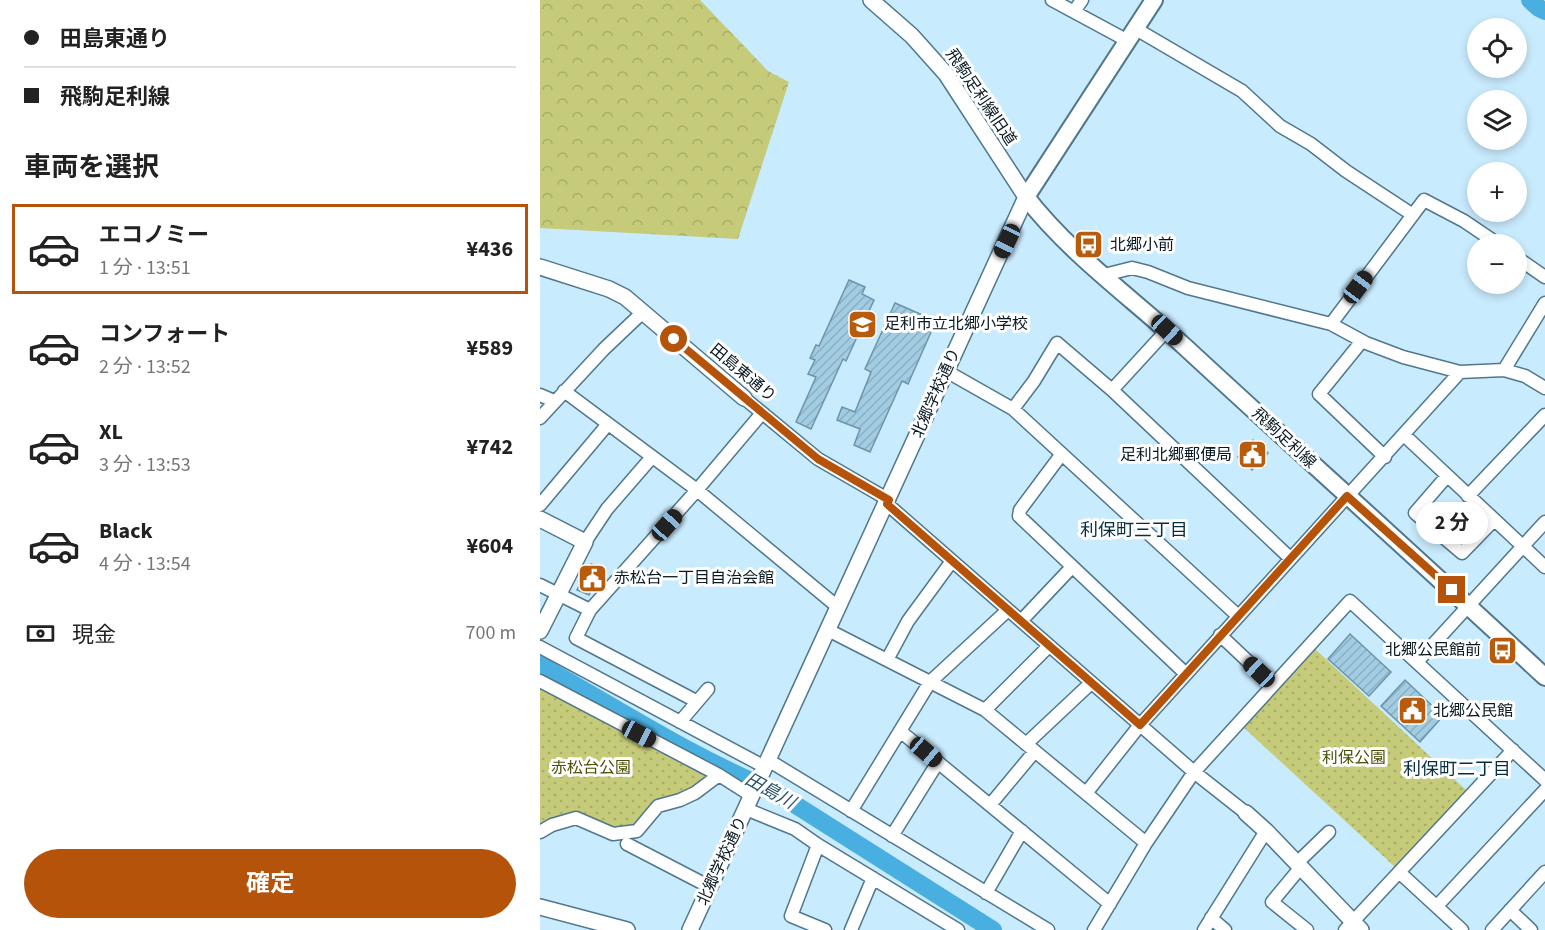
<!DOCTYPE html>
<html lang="ja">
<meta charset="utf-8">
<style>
:root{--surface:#fff;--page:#f2f2f2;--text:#222;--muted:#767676;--line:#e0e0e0;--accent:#b45309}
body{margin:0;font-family:"Source Sans 3","Noto Sans JP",sans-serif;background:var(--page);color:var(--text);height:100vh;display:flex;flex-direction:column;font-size:22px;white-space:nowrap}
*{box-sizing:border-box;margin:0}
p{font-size:20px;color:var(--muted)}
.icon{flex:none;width:33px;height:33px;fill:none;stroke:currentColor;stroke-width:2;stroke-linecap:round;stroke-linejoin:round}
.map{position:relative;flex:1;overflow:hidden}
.sheet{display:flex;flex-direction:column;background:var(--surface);width:540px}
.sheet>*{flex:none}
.guide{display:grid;align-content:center;height:132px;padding:0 24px;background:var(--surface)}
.tools{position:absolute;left:927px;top:18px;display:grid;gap:12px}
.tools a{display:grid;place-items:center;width:60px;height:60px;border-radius:50%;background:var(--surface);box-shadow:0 3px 9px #0003;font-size:30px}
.end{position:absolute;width:27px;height:27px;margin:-14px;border:8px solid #b45309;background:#fff;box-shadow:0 0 0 3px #fff}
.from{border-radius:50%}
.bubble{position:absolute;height:42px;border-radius:21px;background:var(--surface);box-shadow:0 3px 9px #0003;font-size:20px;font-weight:700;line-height:42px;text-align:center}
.car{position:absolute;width:18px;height:36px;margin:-18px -9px;border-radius:8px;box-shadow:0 0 4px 2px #0007;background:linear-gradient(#222 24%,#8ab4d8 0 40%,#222 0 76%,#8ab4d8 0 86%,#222 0)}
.guide b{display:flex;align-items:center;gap:21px;height:57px;font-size:22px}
.guide b+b{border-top:2px solid var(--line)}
.guide i{width:15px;height:15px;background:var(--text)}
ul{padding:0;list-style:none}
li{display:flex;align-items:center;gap:18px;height:90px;margin:0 12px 9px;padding:0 12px;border:3px solid transparent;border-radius:0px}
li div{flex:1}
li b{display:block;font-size:22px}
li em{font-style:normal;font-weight:700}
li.active{border-color:var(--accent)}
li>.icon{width:54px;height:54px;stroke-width:1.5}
h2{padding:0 24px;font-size:27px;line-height:72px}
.pay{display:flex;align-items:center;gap:15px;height:66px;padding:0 24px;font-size:22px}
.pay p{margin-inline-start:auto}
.button{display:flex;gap:12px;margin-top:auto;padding:12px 24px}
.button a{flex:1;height:69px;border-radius:36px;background:var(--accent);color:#fff;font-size:24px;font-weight:700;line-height:69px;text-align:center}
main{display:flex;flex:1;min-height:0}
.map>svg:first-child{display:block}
</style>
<main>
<section class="sheet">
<div class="guide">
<b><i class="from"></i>田島東通り</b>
<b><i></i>飛駒足利線</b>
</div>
<h2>車両を選択</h2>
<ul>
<li class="active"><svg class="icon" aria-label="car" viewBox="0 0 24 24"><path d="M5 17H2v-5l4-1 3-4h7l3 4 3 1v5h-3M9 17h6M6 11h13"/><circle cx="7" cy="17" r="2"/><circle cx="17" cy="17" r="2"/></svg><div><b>エコノミー</b><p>1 分 · 13:51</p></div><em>¥436</em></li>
<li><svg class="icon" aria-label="car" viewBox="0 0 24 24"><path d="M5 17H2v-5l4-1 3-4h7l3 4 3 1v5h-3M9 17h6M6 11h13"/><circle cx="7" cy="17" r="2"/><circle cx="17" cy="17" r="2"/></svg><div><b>コンフォート</b><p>2 分 · 13:52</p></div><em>¥589</em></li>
<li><svg class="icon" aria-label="car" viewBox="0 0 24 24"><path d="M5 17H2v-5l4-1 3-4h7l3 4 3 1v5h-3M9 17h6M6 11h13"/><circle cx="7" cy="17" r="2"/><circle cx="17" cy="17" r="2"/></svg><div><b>XL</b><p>3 分 · 13:53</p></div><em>¥742</em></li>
<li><svg class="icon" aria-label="car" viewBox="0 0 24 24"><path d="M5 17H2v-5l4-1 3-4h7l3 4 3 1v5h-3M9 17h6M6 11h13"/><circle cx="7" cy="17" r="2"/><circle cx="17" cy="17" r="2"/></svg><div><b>Black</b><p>4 分 · 13:54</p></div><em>¥604</em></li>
</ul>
<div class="pay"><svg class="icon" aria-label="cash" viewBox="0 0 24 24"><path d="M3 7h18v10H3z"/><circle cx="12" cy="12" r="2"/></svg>現金<p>700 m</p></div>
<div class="button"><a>確定</a></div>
</section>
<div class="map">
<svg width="1005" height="930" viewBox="0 0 1005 930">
<defs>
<pattern id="forest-crowns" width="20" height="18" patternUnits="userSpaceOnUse" patternTransform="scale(1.5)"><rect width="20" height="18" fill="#c5cb78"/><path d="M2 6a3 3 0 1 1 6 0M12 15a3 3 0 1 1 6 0" fill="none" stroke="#a8ae68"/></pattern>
<pattern id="park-dots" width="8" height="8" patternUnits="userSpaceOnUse" patternTransform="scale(1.5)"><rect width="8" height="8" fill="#c5cb78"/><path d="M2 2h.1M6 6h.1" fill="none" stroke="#a8ae68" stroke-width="1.8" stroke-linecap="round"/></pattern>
<pattern id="building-hatch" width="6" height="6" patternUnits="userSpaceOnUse" patternTransform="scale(1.5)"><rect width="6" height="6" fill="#a2cce2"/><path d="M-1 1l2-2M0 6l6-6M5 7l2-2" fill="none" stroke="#8aafc2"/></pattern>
</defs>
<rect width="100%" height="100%" fill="#c9ebfe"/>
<path fill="url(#forest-crowns)" d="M0,0H160L228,71L249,82L198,239L0,228Z"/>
<path fill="url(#park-dots)" d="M774,648L926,790L855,867L702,726Z
M0,687L171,775L95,829L76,832L37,814L0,826Z"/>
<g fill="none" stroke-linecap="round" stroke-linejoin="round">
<path stroke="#49afe0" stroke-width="18" d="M990,0L999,8L1005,11
M0,665C76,708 151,757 232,790L453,930"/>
</g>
<path fill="url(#building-hatch)" stroke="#6c94aa" stroke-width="1.5" d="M309,280L325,287L322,294L334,300L306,361L303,359L271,429L256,422L276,377L268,374L275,360L270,358L276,345L279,346Z
M355,303L396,321L368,384L362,381L330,452L314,445L320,429L297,420L302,407L315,412L331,372L325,369Z
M713,440L728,453L712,470L698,457Z
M51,564L64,570L58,584L55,582L49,595L37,590Z
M810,634L851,672L829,696L788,659Z
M865,680L903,716L880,742L841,706Z"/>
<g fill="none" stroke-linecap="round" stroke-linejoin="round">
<defs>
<path id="minor" d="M512,0L588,41
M535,10L542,0
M596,29L702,91L740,126L771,144L806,171L873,215
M976,257L1005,277
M564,275L592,268L608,272L648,288L791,324L826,343L863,357L920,372L964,370L985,376L1005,388
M791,324L884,200L924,221L958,244
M822,341L779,394L845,457
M964,370L1005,303
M406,371L473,409L697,615
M572,390L627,330
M24,391L157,490L299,608
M0,395L14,401
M204,398L278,459L349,500
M473,409L494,381L517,343L572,390L750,558
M0,418L64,349L103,312
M864,435L1005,567
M521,455L480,510L479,516L646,674
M907,476L875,513L922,553L954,520
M928,496L1005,415
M347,504L654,772L706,813
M0,505L68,424
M45,542L67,509L112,457
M0,585L50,610
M481,621L531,568
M288,630L445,710L606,843
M680,635L732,684
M0,647L225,767
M347,660L368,621L412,561
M877,662L1005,522
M0,681L179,775L212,796
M156,701L36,638L50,610L157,490L222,413
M445,710L509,646
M140,722L168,689
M360,731L570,904
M486,744L551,683
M228,760L508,930
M547,792L600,725L920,372
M450,805L495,751
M206,809L255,829L278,845L418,930
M311,811L390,682L468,610
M0,832L12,825L36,818L73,834L97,831L118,806L140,800L155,793L179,775
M352,836L398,762
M87,844L170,887
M278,845L251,916L285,930
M757,863L789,832
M761,867L732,902L767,930
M859,872L922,930
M446,893L482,831
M897,906L1005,790
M970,910L991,930
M671,918L685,930
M311,930L333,878
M554,930L606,843L654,772L810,601L1005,780
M664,930L726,831
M805,930L973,750
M952,930L1005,872"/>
<path id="tertiary" d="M0,267L69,289L85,297L204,398
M0,519L45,542L0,631
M706,813L726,831L821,930
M0,907L87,930
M150,930L486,197L406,74L372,36L331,0"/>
<path id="secondary" d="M614,0L486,197C530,254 592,298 644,346C764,457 886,566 1005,677"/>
</defs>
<use href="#minor" stroke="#50778c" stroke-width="15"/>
<use href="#tertiary" stroke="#50778c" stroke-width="18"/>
<use href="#secondary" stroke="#50778c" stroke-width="20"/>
<use href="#minor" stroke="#fff" stroke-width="12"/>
<use href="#tertiary" stroke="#fff" stroke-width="15"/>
<use href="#secondary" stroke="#fff" stroke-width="16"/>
</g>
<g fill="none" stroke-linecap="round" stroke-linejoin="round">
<path stroke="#b45309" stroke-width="8" d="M134,339L278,459L349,500L347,504L600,725L807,496L912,590"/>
</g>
<defs>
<symbol id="bus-square" viewBox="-11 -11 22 22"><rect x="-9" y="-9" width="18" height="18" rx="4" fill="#b95b0c" stroke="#fff"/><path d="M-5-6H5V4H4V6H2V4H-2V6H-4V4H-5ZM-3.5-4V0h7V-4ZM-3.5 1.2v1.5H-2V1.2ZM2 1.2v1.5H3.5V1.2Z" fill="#fff"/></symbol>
<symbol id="school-square" viewBox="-11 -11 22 22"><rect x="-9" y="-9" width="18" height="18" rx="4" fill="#b95b0c" stroke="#fff"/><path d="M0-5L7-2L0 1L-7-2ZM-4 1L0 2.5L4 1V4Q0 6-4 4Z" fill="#fff"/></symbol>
<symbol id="civic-square" viewBox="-11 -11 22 22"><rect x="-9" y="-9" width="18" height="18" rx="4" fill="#b95b0c" stroke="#fff"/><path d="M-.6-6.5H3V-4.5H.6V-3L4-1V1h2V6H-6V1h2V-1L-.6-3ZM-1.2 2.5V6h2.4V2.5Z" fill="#fff"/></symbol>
</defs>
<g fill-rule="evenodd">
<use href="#bus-square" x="532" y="228" width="33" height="33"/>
<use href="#school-square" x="306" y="308" width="33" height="33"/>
<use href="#civic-square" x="696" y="438" width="33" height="33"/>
<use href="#civic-square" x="36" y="562" width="33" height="33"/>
<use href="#bus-square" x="946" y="634" width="33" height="33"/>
<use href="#civic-square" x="856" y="694" width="33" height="33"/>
</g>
<g text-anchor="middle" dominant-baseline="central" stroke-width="6" stroke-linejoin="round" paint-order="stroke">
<g font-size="16" fill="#091921" stroke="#fff">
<text transform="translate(441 97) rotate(56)">飛駒足利線旧道</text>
<text transform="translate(203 373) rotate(40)">田島東通り</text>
<text transform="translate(396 393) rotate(-66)">北郷学校通り</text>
<text transform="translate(744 438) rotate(43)">飛駒足利線</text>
<text transform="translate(182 861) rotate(-65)">北郷学校通り</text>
</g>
<g font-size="16" fill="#091921" stroke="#fff" text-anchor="start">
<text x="570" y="245">北郷小前</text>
<text x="344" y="324">足利市立北郷小学校</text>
<text x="692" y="455" text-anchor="end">足利北郷郵便局</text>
<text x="74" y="578">赤松台一丁目自治会館</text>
<text x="941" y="650" text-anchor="end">北郷公民館前</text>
<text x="893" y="711">北郷公民館</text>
</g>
<g font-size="16" fill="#4c4f05" stroke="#fff">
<text x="814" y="758">利保公園</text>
<text x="51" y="768">赤松台公園</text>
</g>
<g font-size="18" fill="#052e40" stroke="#fff">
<text x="594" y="530">利保町三丁目</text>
<text x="917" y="769">利保町二丁目</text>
</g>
<g font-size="18" font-style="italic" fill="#295368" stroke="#fff">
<text transform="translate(230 791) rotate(29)">田島川</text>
</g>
</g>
</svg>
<div class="tools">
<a><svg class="icon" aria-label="locate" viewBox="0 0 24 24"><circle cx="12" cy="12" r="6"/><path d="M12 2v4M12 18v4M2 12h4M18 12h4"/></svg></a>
<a><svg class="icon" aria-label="layers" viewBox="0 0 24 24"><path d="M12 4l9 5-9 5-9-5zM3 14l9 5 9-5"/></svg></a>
<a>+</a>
<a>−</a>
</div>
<i class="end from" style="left:134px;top:339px"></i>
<i class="end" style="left:912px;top:590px"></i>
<div class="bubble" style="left:876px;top:502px;width:72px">2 分</div>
<i class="car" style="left:467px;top:241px;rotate:205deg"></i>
<i class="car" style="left:818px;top:287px;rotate:37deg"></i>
<i class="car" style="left:627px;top:330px;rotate:133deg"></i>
<i class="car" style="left:127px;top:525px;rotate:42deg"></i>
<i class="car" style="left:719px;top:672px;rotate:313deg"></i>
<i class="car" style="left:99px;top:734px;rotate:118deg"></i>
<i class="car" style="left:386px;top:752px;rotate:130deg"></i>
</div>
</main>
